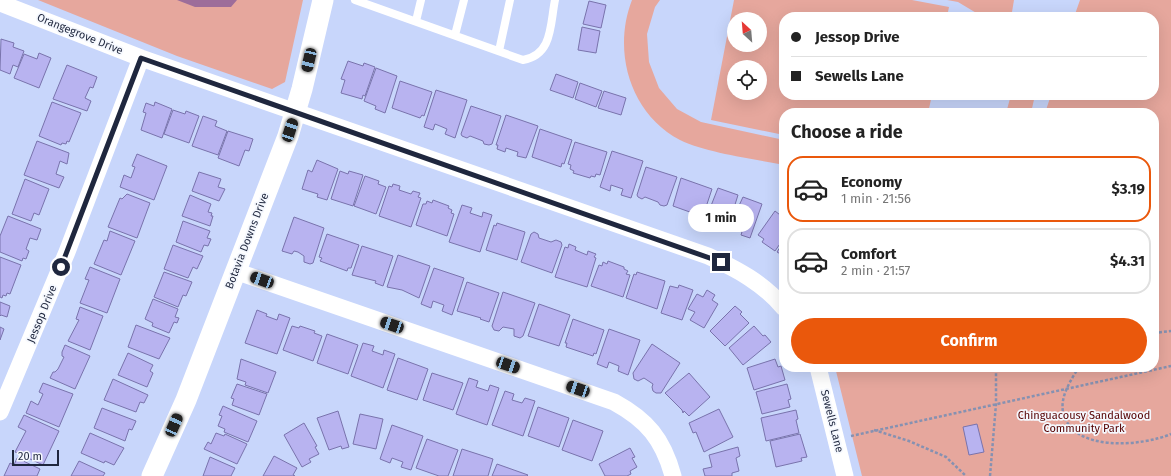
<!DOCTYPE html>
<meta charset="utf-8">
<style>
:root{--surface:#fff;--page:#f2f2f2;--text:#222;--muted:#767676;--line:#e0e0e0;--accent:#ea580c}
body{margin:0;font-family:"Fira Sans",sans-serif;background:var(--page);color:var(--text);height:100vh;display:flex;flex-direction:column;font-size:15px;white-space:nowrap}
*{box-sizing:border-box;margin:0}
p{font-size:13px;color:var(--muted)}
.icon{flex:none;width:22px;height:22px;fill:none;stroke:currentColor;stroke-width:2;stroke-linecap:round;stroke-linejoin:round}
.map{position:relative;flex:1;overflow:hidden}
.details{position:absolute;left:779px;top:108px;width:380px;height:264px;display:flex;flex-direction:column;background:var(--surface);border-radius:16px;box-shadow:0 4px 16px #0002}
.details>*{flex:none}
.banner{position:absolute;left:779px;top:12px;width:380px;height:88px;border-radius:16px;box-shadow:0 4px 16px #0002;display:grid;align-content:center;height:88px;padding:0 12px;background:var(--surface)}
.needle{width:26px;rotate:334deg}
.buttons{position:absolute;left:727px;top:12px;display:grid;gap:8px}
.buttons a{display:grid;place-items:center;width:40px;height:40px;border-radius:50%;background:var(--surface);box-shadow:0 4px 16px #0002;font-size:20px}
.scale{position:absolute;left:12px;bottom:10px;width:47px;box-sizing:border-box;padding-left:4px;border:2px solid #1f273e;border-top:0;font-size:11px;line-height:14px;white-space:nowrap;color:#1f273e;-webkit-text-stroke:3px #f5f8fe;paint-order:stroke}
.end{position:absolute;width:18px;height:18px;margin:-9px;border:5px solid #1f273e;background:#fff;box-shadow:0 0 0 2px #fff}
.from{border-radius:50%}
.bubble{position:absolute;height:28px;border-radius:14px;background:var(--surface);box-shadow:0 4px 16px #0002;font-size:13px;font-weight:700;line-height:28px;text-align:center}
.car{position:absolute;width:12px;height:24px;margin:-12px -6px;border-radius:5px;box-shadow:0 0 3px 1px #0007;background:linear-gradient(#222 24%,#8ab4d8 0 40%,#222 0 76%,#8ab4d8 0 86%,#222 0)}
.banner b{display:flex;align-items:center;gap:14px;height:38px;font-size:15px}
.banner b+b{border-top:1px solid var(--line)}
.banner i{width:10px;height:10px;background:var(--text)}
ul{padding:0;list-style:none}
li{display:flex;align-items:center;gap:12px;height:66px;margin:0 8px 6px;padding:0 4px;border:2px solid var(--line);border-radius:16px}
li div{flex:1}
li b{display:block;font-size:15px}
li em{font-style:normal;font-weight:700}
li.current{border-color:var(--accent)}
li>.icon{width:36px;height:36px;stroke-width:1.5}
h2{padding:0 12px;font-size:18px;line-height:48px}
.cta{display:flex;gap:8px;margin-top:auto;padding:8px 12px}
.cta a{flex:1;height:46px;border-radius:24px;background:var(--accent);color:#fff;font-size:16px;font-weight:700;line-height:46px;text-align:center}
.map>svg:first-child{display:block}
</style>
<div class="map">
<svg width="1171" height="476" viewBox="0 0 1171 476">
<rect width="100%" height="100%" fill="#c8d6fb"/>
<path fill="#e6a79d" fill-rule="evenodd" d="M38,0H303L285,82L272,89L177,56Z
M632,0H660L655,7L647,34L649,62L659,88L677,109L701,122L784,140V165C754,159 707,153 680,140C630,114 612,51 632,0Z
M734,0H912L949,7L947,17H784V95H932L928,113H784V135L711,120ZM734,19H760V45H734ZM734,67H760V93H734Z
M947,0H1014L1012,12L1015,17H983L958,2Z
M1080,0H1171V476H862L835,367H1154V113H1045L1051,95H1154V17H1074Z
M1011,95H1035L1031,113H1006Z"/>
<path fill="#9d6d9a" d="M177,0H237L231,7H195Z"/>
<path fill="#b8b3f0" stroke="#7973ac" d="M589,1L606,5L601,28L583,24Z
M582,27L600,31L596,53L578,50Z
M1,39L14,43L13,47L24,51L18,67L13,65L10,74L0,70Z
M39,53L51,58L39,88L14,78L24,54L37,59Z
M348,61L363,66L364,63L375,67L365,96L363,95L362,99L341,93L345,80L341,79Z
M67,65L97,77L93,88L90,87L85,98L91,101L87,111L53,99Z
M376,68L397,76L385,113L375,109L376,106L364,101Z
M556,74L578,82L573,98L550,90Z
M400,81L432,92L424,116L422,115L420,118L392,108Z
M580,83L602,91L596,107L575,99Z
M436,90L467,100L455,138L445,134L447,129L440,126L435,124L433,130L424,127Z
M604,91L626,98L621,115L598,108Z
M52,102L81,113L69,142L67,141L66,144L62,143L61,145L39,136Z
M155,102L172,109L162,138L141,130L146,113L143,112L146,103L154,106Z
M471,106L501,116L492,144L489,145L484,144L483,141L470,136L467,138L462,136L461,134Z
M173,110L185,114L186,111L199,116L189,143L164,134Z
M506,115L538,126L526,158L517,156L518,152L506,148L505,152L497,149L498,145H496Z
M203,116L217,121L215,126L227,131L218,155L192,146Z
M540,129L572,140L564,164L562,163L561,167L532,157Z
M228,131L253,139L249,151L245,150L239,166L218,158Z
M37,141L69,153L67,164L60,161L56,174L64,177L59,188L24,175Z
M575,142L607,152L600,175L596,174L595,177L591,176L590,178L573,173L574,171L570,169L571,165L568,164Z
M612,151L643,161L631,198L621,195L623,189L611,185L610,191L600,187Z
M137,154L167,166L154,200L120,187L124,175L131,178L135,167L132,166Z
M317,160L338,169L327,200L317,197L318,194L302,189L308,170L312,172Z
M646,167L677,177L667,205L664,206L660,205L658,202L645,197L642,199L638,197L637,195Z
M340,171L348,174L349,171L363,175L353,206L331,199Z
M199,172L221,179L218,187L225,189L219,201L192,191Z
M365,176L379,181L378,184L386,187L376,214L354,206Z
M681,178L712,189L704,213L702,212L701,216L673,206Z
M25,179L49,189L39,215L34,213L31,221L12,214Z
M393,184L400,186L399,190L411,194L413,191L420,193L418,197L421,198L411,227L379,216L389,186L392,187Z
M718,188L738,195L728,227L715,222L714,225L705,221Z
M127,194L150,203L137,238L108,227L120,198L122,199Z
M190,195L211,204L208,212L212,213L211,216H213L210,226L182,216Z
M743,197L762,204L750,238L741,235L742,232L729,227Z
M433,200L449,206L448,208L452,210L451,213L454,214L447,236L416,225L423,204H426L427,201L432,203Z
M462,205L472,208L470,213L482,217L483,212L492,215L480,252L449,242Z
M775,211L784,218V238L775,251L762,242L764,239L758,235Z
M8,216L41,229L37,240L30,238L26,249L29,251L26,259L23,258L22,261L0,252V236Z
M294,217L324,228L313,263L310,264L304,262V256L298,252L294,251L292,254L282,251Z
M183,221L210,231L207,238L211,239L208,246L204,245L201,252L176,242Z
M497,223L525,232L517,260L486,250L494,225L496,226Z
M110,231L135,241L121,275L94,264L104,240L107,241Z
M534,232L538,234L539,238L551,242L556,240L561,242L562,245L552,273L521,262L531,234Z
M327,234L359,245L351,268H348L347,271L320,261L322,258L319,257Z
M784,241V256L777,252Z
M569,244L576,247L575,250L587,255L588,251L596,254L594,257L596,258L587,287L555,277L565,247L568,248Z
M173,245L203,256L197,269L193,267L188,278L164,269Z
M362,246L393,256L383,286L375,283L376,281L352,275Z
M398,255L430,266L419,298L402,290L387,287Z
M0,257L21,265L10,294L7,293L6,296L3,295L2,298L0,297Z
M608,261L624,267V269L628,271L626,274L630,275L623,297L591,286L599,265L602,266L603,262L607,264Z
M90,267L120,279L107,313L80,303L89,280L85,279Z
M434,268L464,278L452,315L442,311L444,305L433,301L431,308L421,304Z
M164,272L192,282L186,296L183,295L178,307L154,297Z
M637,272L665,281L657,309L626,298L634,274L636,275Z
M467,282L499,293L489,322L480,319L481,318L457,311Z
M679,285L693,290L682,320L661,313L670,286L678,288Z
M707,290L715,295L712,300L718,304L704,328L690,320L695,312L688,309L697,294L703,297Z
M503,292L535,303L523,336L520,338L514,336V329L503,327L499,331L494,330L492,326Z
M153,299L178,309L175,317L179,318L177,323L174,322L169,333L152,326L153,323L145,319Z
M0,302L10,306L7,317L1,315L0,316Z
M539,304L570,315L559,346L528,336Z
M735,306L742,312L740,314L749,323L725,346L710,331Z
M80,307L103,316L90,350L68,341L79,320L76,319Z
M257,310L267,314L266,316L277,320L279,314L290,318L277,354L245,343Z
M573,319L604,330L596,354L594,353L593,356L566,347L567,343H565Z
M136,325L170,338L159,359L128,347Z
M292,326L299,328L300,326L315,331L314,333L322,336L313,361L283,350Z
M754,326L763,336L765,335L771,342L743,365L729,348Z
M0,327L4,329L0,340Z
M609,329L640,340L628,375L618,371L619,366L609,362L607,368L597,364Z
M327,334L358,345L348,374L317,363Z
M363,343L374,346L372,351L383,355L384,350L395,354L383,388L351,376Z
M652,344L680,363L661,393H656L653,391L652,387L653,384L644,378L638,381L634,379L633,373Z
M65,345L90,356L75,389L50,378L53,372H55L58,369L64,357L62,356V352Z
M128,353L153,365L150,371L153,373L147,387L118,375Z
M398,358L428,369L417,400L387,390Z
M241,359L276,372L268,393L245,385L246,382L237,379Z
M775,359L778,367L781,366L785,380L754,390L747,368Z
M432,373L463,383L453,410L423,400Z
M689,373L710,397L689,416L684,411L683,413L682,410L665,393Z
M469,378L478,381L476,387L488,391L490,385L499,388L487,425L456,414Z
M113,379L148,395L144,403L140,402L136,412L104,400Z
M43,383L73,394L59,427L26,413L31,401L38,405L43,394L39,392Z
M237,384L267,394L259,415L232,405L234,399L231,398Z
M787,384L791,399L788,400L790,407L762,414L756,392Z
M505,391L514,394L512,400L522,403L525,398L535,401L523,436L492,425Z
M223,406L257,421L248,442L224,432L225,429L218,426L222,416L219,415Z
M538,407L569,418L559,447L528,436Z
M102,408L136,421L132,430L129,429L125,441L94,428Z
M719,409L733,437L704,452L696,432L693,433L689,423Z
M796,410L798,419L796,420L799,433L766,441L761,418Z
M338,411L349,447L342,449L341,446L329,450L317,418Z
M360,414L383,419L376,449L353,444Z
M24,415L59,431L43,465L15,452L26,431L18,427Z
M573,420L603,431L592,461L562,450Z
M304,423L317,446L315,447L319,454L309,459L311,462L302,467L284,435Z
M977,424L984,452L969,455L963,427Z
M392,425L423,436L411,470L401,467L403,462L392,458L390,463L380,459Z
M90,433L124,448L114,465L105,461L104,463L81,453Z
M216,433L224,436L225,434L247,444L237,464L204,449L208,442L211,444Z
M800,434L807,457L801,458L802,461L776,467L770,441Z
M427,439L458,450L448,476H439L416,468Z
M738,447L740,456L736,458L739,471L732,473V476H705L703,469L712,467L709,455Z
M630,448L635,457L632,458L637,467L630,471L631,474L627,476H605L599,464Z
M462,449L493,459L488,476H453Z
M274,456L297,468L293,475L295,476H263Z
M210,457L235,468L231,476H203Z
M17,458L40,469L37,476H4L10,463L14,465Z
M79,461L105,473L103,476H71Z
M497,464L528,475L527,476H492Z"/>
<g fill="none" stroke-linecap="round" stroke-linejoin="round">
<path stroke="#8691b1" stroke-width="2.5" stroke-dasharray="3 2" stroke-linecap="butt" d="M1154,333L1171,331
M1079,367C1071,380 1060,396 1063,412C1072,453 1143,446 1171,434
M874,430L909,441L946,457L966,476
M851,436L1171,366
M990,476L996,404V367"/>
<path stroke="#fff" stroke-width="8" d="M355,0L523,60C553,55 550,24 555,0
M416,21L421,0
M455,35L464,0
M499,51L510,0"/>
<path stroke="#fff" stroke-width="17" d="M0,3L141,58L708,256C737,269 763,283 784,308
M235,271L614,402C647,420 663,439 673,476
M818,367L845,476
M0,412L67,252L141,58"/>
<path stroke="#fff" stroke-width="21" d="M152,476L186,400L288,136L302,89L323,0"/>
</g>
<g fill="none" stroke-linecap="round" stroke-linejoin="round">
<path stroke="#1f273e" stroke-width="5" d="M61,267L141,58L721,262"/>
</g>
<g text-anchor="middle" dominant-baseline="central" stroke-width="3.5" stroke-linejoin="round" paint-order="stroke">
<g font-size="11" fill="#1f273e" stroke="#f5f8fe">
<text transform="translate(80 34) rotate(22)">Orangegrove Drive</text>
<text transform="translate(247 241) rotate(-69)">Botavia Downs Drive</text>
<text transform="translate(42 314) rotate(-68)">Jessop Drive</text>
<text transform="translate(832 421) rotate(76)">Sewells Lane</text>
</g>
<g font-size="11" fill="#500" stroke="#f5f8fe">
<text x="1084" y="415">Chinguacousy Sandalwood<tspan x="1084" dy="13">Community Park</tspan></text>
</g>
</g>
</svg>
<div class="buttons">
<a><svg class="needle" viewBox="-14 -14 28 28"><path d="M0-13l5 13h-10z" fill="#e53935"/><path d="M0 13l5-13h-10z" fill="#767676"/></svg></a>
<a><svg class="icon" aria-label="locate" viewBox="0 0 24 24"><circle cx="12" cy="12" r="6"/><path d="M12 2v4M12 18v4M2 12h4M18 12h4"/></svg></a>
</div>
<div class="scale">20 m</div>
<i class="end from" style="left:61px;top:267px"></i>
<i class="end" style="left:721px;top:262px"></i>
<div class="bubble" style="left:688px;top:204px;width:66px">1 min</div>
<i class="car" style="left:309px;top:60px;rotate:193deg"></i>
<i class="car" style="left:290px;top:130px;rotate:18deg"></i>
<i class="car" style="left:262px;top:280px;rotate:290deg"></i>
<i class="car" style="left:392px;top:325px;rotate:289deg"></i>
<i class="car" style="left:508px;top:365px;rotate:109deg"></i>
<i class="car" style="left:578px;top:389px;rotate:289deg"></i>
<i class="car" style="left:174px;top:425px;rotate:24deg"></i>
<div class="banner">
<b><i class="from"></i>Jessop Drive</b>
<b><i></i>Sewells Lane</b>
</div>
<section class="details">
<h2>Choose a ride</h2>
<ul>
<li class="current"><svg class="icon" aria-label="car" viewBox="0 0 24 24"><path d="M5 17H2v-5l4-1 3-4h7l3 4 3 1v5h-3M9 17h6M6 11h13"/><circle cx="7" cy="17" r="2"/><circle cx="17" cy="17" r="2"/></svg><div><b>Economy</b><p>1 min · 21:56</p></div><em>$3.19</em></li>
<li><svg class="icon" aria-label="car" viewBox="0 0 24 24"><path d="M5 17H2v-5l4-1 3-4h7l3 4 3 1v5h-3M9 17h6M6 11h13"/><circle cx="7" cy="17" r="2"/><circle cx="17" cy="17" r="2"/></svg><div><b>Comfort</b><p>2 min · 21:57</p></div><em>$4.31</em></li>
</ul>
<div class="cta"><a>Confirm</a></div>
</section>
</div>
